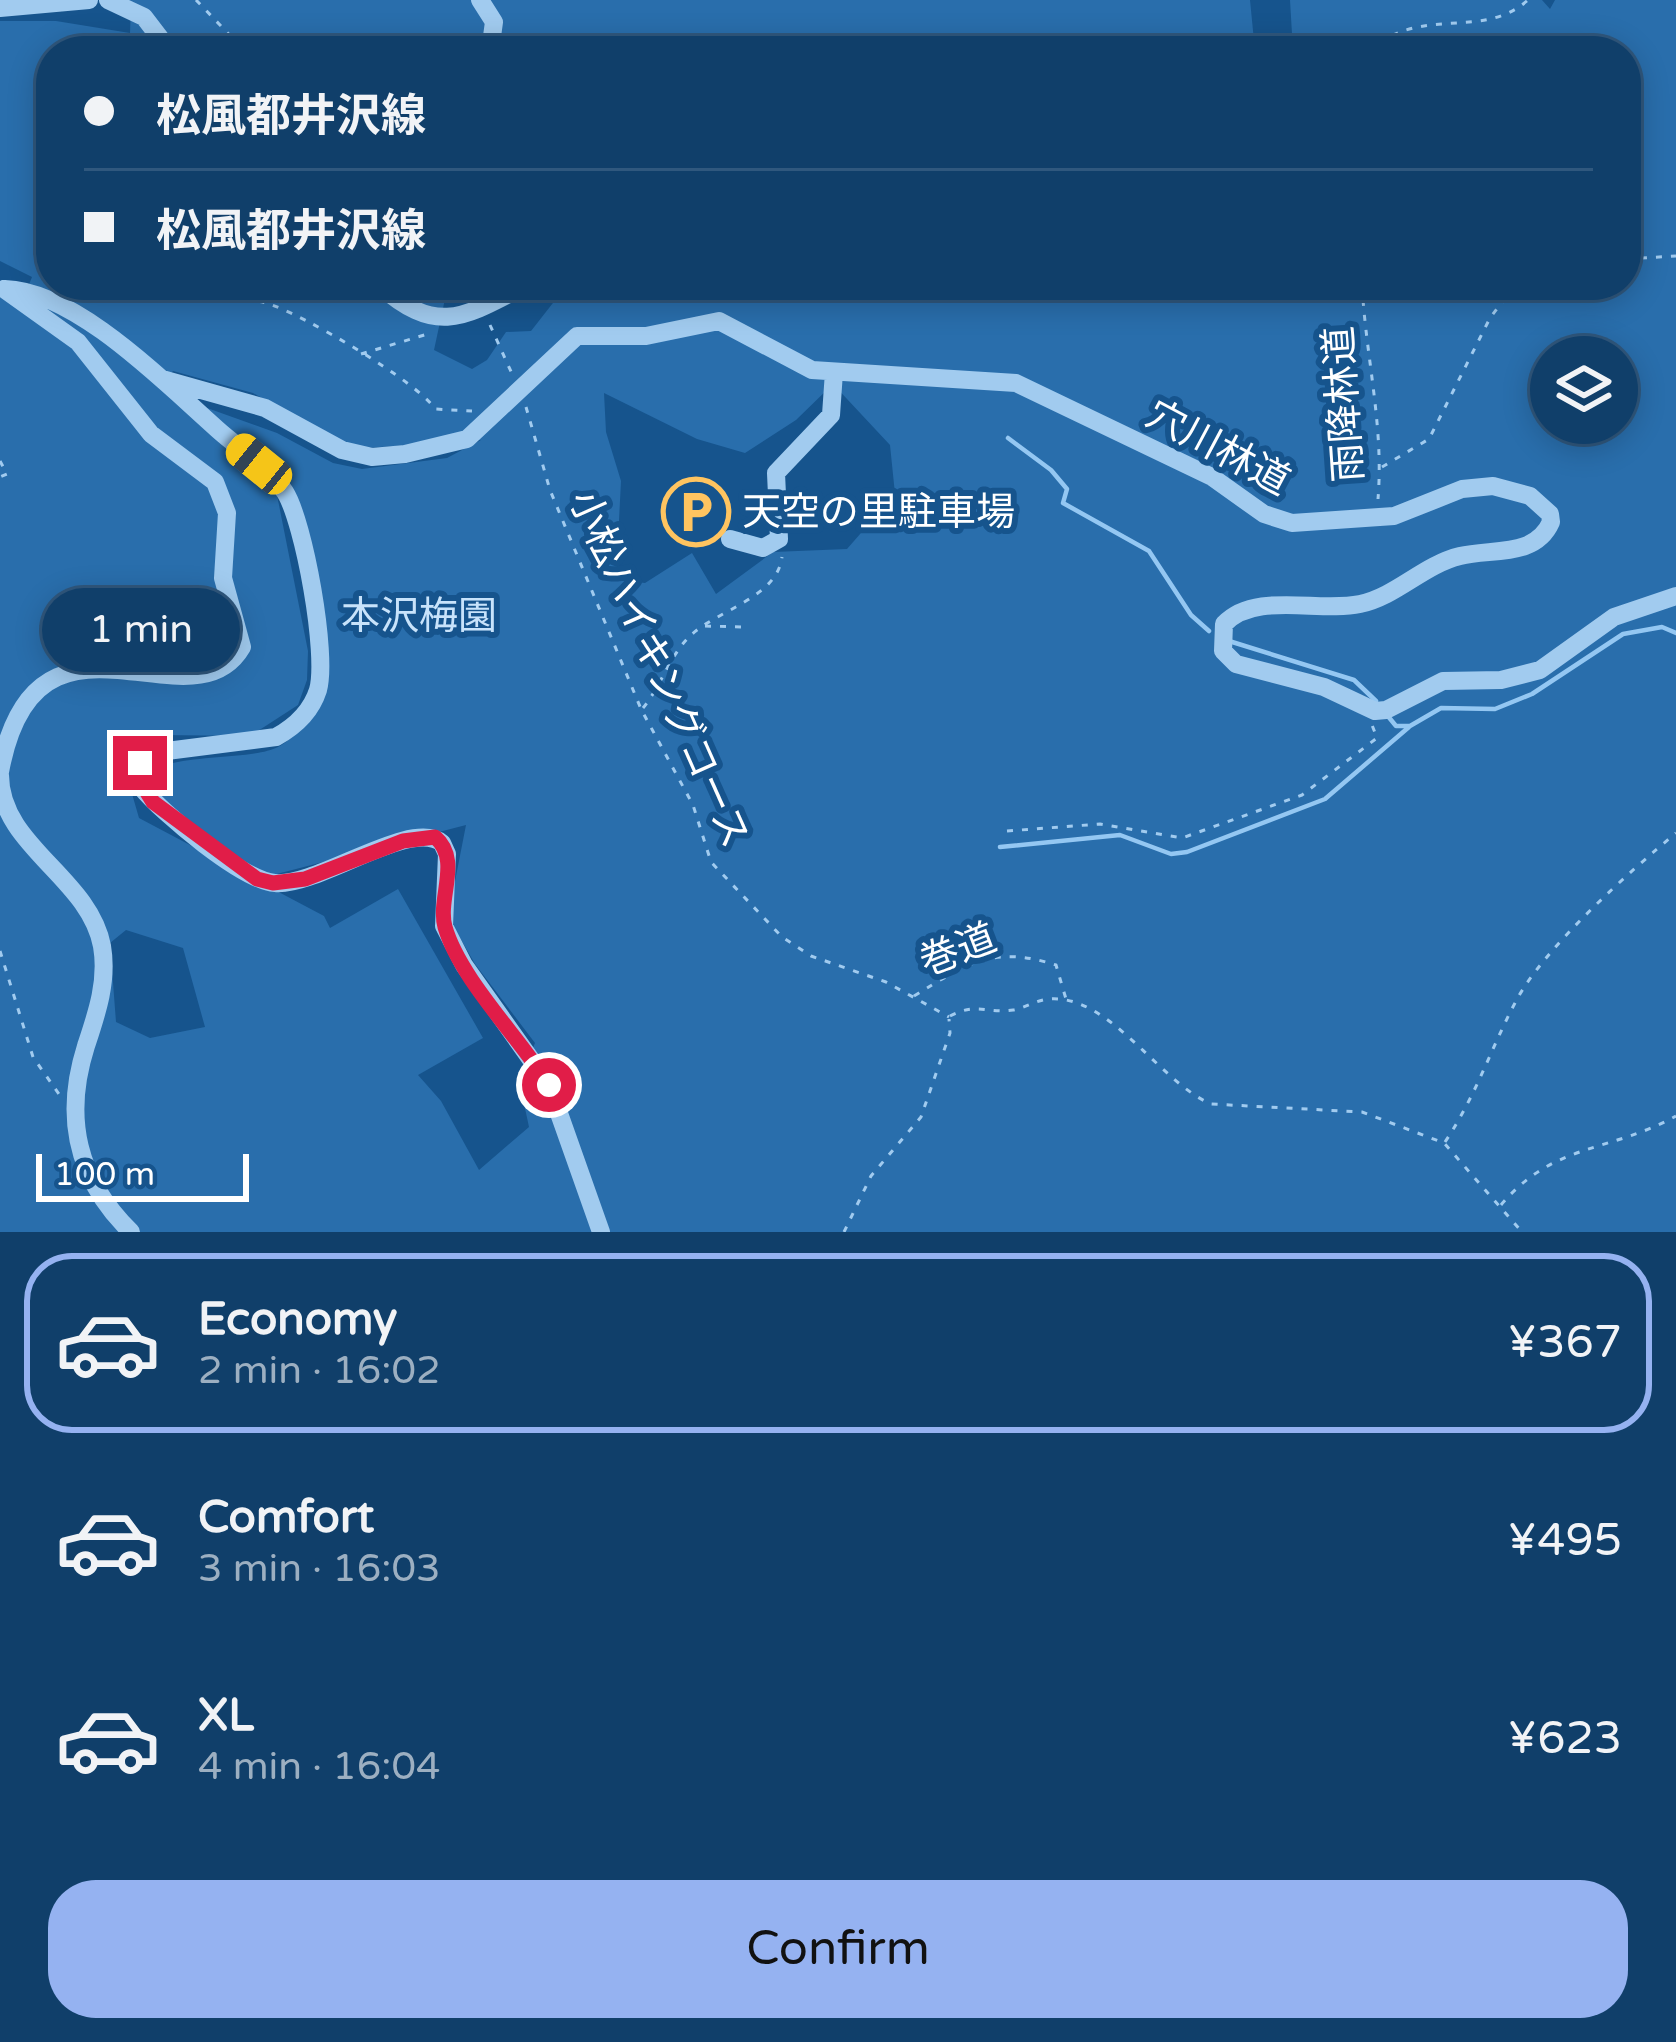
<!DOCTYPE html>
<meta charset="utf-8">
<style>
:root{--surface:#103f6a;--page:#1e4a72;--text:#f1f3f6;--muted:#9cafc1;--line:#30587e;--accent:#95b2f1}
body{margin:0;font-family:"Varela Round","Noto Sans JP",sans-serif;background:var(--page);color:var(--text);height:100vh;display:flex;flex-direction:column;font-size:45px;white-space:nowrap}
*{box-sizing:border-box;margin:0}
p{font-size:39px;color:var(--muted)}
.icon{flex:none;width:66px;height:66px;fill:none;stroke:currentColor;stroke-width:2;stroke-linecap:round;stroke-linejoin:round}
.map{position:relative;height:1232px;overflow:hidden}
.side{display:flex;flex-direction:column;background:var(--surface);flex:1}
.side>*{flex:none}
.guide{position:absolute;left:36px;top:36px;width:1605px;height:264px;border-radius:48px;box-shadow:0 6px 30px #0003,0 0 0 3px var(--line);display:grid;align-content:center;height:264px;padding:0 48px;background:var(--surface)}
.tools{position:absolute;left:1530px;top:336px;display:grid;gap:24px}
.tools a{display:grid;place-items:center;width:108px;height:108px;border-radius:50%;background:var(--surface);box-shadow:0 6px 30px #0003,0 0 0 3px var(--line);font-size:60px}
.scale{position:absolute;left:36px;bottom:30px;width:213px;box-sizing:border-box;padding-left:12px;border:6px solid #fff;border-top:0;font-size:33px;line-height:42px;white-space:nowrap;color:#fff;-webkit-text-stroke:9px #16548d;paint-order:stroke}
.end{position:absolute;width:54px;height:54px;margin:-27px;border:15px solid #e11d48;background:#fff;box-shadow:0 0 0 6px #fff}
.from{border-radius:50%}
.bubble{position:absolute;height:84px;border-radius:42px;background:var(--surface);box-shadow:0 6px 30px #0003,0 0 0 3px var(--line);font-size:39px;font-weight:600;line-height:84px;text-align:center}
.car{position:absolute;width:36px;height:72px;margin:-36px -18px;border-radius:15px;box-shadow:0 0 9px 3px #0007;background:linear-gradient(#f5c518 24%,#345 0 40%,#f5c518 0 76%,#345 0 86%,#f5c518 0)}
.guide b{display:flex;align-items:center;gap:42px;height:114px;font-size:45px}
.guide b+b{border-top:3px solid var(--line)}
.guide i{width:30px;height:30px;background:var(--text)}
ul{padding:21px 0 0;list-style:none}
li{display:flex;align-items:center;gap:36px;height:180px;margin:0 24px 18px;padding:0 24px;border:6px solid transparent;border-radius:48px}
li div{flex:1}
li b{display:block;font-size:45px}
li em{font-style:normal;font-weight:600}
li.current{border-color:var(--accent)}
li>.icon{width:108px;height:108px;stroke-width:1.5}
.primary-button{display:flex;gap:24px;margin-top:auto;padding:24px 48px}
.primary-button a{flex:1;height:138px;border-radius:48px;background:var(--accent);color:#111;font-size:48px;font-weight:600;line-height:138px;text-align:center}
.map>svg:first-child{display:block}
</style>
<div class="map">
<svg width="1676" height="1232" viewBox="0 0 1676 1232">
<rect width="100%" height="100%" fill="#16548d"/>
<path fill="#296eac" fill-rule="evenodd" d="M124,0H1250L1255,51H51V285H448L434,350L472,369L487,360L506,332L531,331L567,285H1626V51H1293L1290,0H1542L1550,9L1555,0H1676V1232H0V292L24,297L32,277L0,261V21H56L130,33L131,5ZM1551,357H1617V423H1551ZM173,371L253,393L351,449L481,440L447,458L362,469L333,463L277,433L196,404C217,424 292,487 300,508C308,528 333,665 328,682C321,704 299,736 278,747C249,762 160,752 147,777L160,809L269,876L466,825L448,917L475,964L535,1043L519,1080L529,1127L479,1170L441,1101L418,1075L483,1038L398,889L330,928L324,916L139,818L126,773L135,750L160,735L250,736L298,705L307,680L308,651L275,485L160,387ZM833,384L890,445L895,494L847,549L773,552L716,594L692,553L645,583L616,580L621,481L606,432L604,393L697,439L745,453L796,420ZM126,930L183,948L205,1027L150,1038L116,1022L110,943Z"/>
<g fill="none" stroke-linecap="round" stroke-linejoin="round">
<path stroke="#94c7f2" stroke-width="4.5" d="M1008,438L1051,470L1067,489L1063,503L1149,551L1191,615L1209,631
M1229,641L1354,680L1376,701
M1387,715L1396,726H1410L1441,708L1495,709L1532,694L1623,634L1662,627L1676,633
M1000,847L1120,835L1171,854L1187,852L1325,799L1409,727"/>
<path stroke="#a1cbef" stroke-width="3" stroke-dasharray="6 9" stroke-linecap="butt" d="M196,0L245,51
M1367,51C1424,4 1482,41 1528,0
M1626,259L1676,256
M476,285L477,294
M1362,285C1366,358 1384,426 1378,499
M229,296C241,299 254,300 266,303C301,313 418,382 435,409L472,411
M490,325L513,376
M361,354L431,333
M526,407L550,490L641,709L693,805L711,862L782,937L811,956L886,982L949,1017
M0,461L7,474L0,477
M1382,467L1429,439L1490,318L1515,285
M705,626L745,627
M643,708C661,686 670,655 690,636C717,610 777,598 782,557
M1007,831L1100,824L1182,838L1302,795L1377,738L1372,725
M0,951L33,1057L61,1097
M914,996C968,963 994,945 1056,965L1066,999
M950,1016C976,1002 988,1014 1013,1010C1025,1008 1036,1000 1049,999C1110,994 1159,1082 1211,1104L1362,1112L1444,1143L1522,1232
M1445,1142C1477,1094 1490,1050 1516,1001C1544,948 1629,872 1676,833
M1501,1205C1554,1142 1609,1153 1676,1116
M844,1232L871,1176L921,1117L950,1033L949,1019"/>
<path stroke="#a1cbef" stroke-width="18" d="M108,0L144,17L170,51
M480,0L494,22L490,51
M0,8L89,0
M379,285C437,336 463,318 526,285
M5,289C76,291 166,384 217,429C239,449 268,466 285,492C304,522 328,655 318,690C311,712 296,726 276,737L151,753L141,763V787C162,813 243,881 275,883C318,887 410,818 442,843L447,854L444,926L464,965L549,1085L601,1232
M162,379L265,408L342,450L372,457L405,454L467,439L577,336H646L719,321L812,370L1016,383L1212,477L1264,514L1292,523L1394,516L1462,489L1493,486L1530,496L1550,514L1551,522C1535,558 1492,548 1460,556C1423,565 1397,596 1360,604C1319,613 1255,591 1224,624L1223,651L1236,664L1324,687L1375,711L1386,710L1443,681L1501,680L1540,670L1614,617L1676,596
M730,539L763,548L779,539L776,473L831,415L834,372
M0,772C35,580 192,733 242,647L223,578L227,513L215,482L151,434L78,342L4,289
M0,775C0,846 89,877 102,946C108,981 97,1013 86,1046C63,1118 77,1179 131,1232"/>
</g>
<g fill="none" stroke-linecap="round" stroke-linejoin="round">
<path stroke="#e11d48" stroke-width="15" d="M140,763L137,776L153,802L257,879L273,883L305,879L403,841L435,837C462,860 437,898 445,927C460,979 519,1037 549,1085"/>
</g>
<defs>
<symbol id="parking-ring" viewBox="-11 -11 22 22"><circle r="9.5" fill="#16548d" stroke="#ffc460" stroke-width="1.5"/><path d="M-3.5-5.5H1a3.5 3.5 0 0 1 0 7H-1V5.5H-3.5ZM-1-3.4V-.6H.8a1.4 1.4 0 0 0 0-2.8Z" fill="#ffc460"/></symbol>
</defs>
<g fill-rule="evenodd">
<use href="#parking-ring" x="658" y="474" width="76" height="76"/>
</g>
<g text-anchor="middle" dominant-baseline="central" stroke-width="12" stroke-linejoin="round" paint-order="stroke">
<g font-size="39" fill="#fff" stroke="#16548d">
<text transform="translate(1344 404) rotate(-94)">雨降林道</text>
<text transform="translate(1218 448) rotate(28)">穴川林道</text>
<text transform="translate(659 669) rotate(66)">小松ハイキングコース</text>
<text transform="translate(958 950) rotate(-21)">巻道</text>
</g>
<g font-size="39" fill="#fff" stroke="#16548d" text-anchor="start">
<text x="742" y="512">天空の里駐車場</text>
</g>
<g font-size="39" fill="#c8e3fb" stroke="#16548d">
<text x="419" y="616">本沢梅園</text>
</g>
</g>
</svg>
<div class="tools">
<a><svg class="icon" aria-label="layers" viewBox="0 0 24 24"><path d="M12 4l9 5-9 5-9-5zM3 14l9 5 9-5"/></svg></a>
</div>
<div class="scale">100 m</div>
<i class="end from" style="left:549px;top:1085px"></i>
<i class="end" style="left:140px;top:763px"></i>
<div class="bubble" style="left:42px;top:588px;width:198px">1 min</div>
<i class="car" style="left:259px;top:464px;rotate:309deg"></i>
<div class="guide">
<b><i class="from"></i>松風都井沢線</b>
<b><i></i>松風都井沢線</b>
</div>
</div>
<section class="side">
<ul>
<li class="current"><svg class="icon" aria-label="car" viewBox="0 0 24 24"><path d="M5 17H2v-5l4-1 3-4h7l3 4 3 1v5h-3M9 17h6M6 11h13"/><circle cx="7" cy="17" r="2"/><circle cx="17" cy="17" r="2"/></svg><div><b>Economy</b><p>2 min · 16:02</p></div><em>¥367</em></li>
<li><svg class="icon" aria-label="car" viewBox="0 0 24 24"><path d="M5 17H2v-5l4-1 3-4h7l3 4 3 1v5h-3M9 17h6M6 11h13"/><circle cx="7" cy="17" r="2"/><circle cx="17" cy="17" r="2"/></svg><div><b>Comfort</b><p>3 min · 16:03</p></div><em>¥495</em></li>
<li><svg class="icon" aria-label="car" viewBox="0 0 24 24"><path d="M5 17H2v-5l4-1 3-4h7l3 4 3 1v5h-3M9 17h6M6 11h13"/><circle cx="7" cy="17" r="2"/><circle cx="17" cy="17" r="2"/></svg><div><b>XL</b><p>4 min · 16:04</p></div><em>¥623</em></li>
</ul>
<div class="primary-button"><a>Confirm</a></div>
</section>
